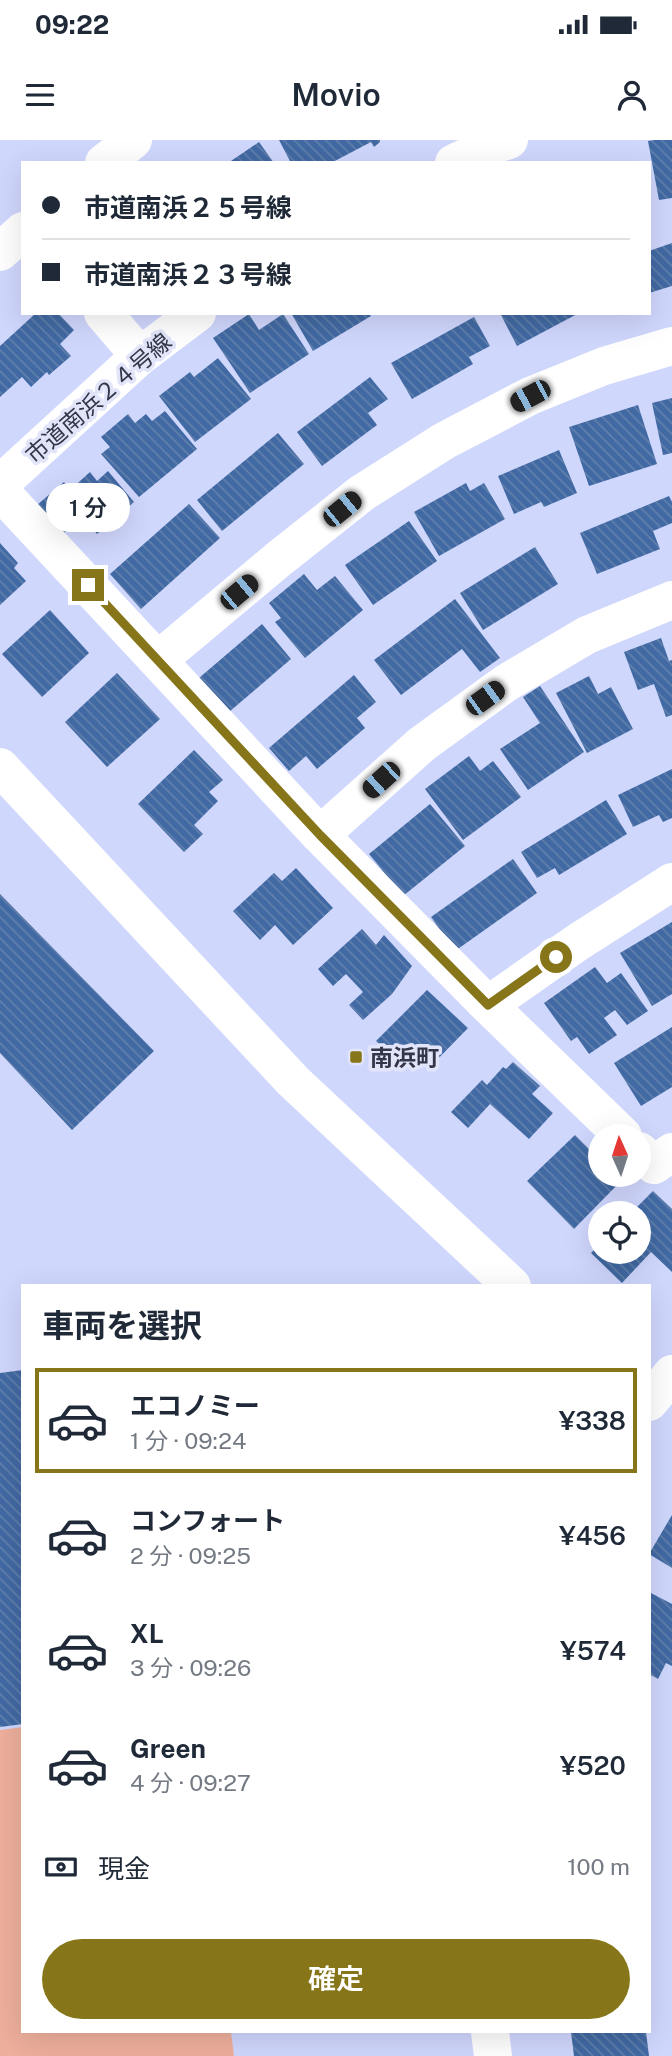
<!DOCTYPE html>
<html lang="ja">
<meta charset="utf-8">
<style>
:root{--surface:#fff;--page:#f2f2f3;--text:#1f2937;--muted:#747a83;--line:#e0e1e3;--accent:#877619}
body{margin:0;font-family:"Public Sans","Noto Sans JP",sans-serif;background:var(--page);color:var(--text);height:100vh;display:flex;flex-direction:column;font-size:26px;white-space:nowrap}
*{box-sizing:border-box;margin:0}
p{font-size:23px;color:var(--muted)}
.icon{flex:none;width:38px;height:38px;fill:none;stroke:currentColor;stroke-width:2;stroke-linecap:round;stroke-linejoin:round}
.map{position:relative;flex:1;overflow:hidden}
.details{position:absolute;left:21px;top:1144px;width:630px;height:749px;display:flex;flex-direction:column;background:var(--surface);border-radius:0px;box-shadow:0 7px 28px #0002}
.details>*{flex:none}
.banner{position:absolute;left:21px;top:21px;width:630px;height:154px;border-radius:0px;box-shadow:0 7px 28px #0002;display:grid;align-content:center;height:154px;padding:0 21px;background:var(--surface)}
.needle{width:46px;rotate:357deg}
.controls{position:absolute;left:588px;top:984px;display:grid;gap:14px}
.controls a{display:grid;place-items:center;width:63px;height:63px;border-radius:50%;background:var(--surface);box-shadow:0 7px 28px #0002;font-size:35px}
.end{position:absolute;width:32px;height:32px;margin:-16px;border:9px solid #877619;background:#fff;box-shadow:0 0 0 4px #fff}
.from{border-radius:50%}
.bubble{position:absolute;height:49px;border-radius:24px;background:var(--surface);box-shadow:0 7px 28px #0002;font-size:23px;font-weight:600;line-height:49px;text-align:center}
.car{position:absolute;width:21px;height:42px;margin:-21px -10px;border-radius:9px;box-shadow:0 0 5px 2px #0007;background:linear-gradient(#222 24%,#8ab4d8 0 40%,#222 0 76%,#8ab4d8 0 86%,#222 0)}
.banner b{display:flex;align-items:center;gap:24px;height:66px;font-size:26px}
.banner b+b{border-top:2px solid var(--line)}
.banner i{width:18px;height:18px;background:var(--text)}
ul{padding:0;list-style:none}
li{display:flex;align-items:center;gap:21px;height:105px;margin:0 14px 10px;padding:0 7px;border:4px solid transparent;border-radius:0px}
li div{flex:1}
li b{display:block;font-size:26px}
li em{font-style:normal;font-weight:600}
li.current{border-color:var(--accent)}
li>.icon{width:63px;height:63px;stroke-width:1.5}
h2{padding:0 21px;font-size:32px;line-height:84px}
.pay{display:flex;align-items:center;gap:18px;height:77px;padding:0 21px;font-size:26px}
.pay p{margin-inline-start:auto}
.button{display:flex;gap:14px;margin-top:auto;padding:14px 21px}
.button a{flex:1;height:80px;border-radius:42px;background:var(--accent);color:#fff;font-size:28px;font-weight:600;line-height:80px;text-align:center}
.status{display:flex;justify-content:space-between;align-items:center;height:49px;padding:0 35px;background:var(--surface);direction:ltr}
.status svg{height:19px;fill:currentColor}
header{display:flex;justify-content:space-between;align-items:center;height:91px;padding:0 21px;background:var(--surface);font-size:32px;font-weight:600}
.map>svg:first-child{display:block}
</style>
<div class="status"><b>09:22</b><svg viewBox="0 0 49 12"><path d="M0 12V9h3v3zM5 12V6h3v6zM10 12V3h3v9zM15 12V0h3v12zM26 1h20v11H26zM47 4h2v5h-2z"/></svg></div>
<header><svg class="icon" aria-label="menu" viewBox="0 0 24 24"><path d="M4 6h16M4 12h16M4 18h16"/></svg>Movio<svg class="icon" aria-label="person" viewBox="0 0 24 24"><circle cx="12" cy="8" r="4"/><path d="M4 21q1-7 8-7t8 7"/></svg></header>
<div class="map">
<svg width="672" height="1916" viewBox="0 0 672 1916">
<defs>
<pattern id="building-back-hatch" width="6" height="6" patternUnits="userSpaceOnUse" patternTransform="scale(1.75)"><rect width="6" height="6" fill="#4169a3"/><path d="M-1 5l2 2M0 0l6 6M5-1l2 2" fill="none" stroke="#6180ac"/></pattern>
</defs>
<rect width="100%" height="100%" fill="#d0d7fd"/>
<path fill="#eeaf9c" d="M23,1587V1892H231L234,1916H0V1590Z"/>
<path fill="url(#building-back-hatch)" d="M279,0H380V2L374,7L371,2L331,23H291Z
M654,0H672V58L659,60L648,1Z
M259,2L274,23H228Z
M672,103V146L649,153V111Z
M36,173H58L74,190L60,204L71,216L49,235L47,232L31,247L22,237L0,257V206Z
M291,173H369L371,176L313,211Z
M500,173H579L517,206Z
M249,174L259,190L283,174L309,214L250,253L213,198Z
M474,177L490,206L469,217L473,224L412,259L391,223Z
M218,218L251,259L195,302L159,256L190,232L194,237Z
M370,237L388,259L368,273L377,285L322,326L297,292Z
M672,258V313L663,315L652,263Z
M638,265L657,324L589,346L569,287Z
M165,271L197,309L139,357L101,314L110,307L101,297L128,274L135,283L146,274L152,281Z
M278,293L304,324L222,391L197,360Z
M559,310L577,353L544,367L541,362L514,374L498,336Z
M108,331L134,362L97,394L83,377L63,394L37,365L64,342L70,350L90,332L97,341Z
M466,343L470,351L484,343L505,379L439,416L414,372Z
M669,356L672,362V383L653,391L660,409L597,434L580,393Z
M189,364L220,398L141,469L110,434Z
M409,381L437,421L373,465L345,425Z
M0,403L18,423L14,428L26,441L0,465Z
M535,407L558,444L483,490L460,453Z
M304,434L317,450L335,436L363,470L305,518L275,482L281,478L269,463Z
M455,459L500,518L480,532L462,509L401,555L374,520Z
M50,470L89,513L42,557L2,514Z
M262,484L291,519L229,572L199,538Z
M661,498L669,521L672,520V575L666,577L654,544L638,550L624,512Z
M117,533L160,579L107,627L65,582Z
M354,535L376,562L357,578L365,588L317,629L306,616L289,631L269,608Z
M589,536L598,554L611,547L633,589L587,613L556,553Z
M540,546L584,612L528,650L500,609L540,583L523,557Z
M194,610L223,640L209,652L218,661L194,685L203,694L184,712L138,664Z
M469,616L480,631L493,621L521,657L463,700L425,649Z
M672,629V678L663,682L659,675L633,687L618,655Z
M606,660L627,694L559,735L555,728L537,738L521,712Z
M430,664L465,706L403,756L369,714Z
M513,719L537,753L455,811L431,777Z
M296,728L333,768L293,805L275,785L260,800L233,771L274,733L282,741Z
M0,754L154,911L72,990L0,913Z
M672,782V854L652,866L620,813Z
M362,789L376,805L384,795L412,826L392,854L363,880L349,865L363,852L346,834L333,846L318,829Z
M595,827L607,843L621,833L648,871L627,885L615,870L604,878L617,895L589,914L577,897L571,901L544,863Z
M427,850L468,888L431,926L412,908L397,922L376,901Z
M672,887V947L641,966L614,923Z
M513,922L540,946L532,954L553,973L529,999L490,964L468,988L451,972L482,940L487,945L503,927L506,929Z
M575,995L600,1020V1034H614L621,1041L574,1089L527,1041Z
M653,1051L672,1069V1132L651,1112L622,1143L591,1113L600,1104V1111H639V1073H631Z
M23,1230V1584L0,1587V1233Z
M672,1375V1428L649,1414Z
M649,1452L672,1464V1526L666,1523L658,1539L649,1534Z
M571,1892H646L649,1916H574Z"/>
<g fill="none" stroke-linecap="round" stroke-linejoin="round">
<path stroke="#fff" stroke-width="38" d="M104,23L133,0
M454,23L493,5L509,0
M0,112L23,91
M103,173L140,216
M0,344L140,216L197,173
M0,351L320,695L488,865L623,996
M158,520L280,418L362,353L444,301L530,256L604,226L672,206
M0,627L293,941L512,1146
M320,695L422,604L506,543L587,495L672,460
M488,865L578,802L672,742
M639,1011L654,1025L672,1012
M649,1262L672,1234
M490,1892L493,1916"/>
</g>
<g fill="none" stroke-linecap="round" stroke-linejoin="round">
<path stroke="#877619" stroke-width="9" d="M88,445L320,695L488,865L556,817"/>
</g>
<rect fill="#877619" stroke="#e2e5f9" stroke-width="2.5" x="349" y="910" width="14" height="14" rx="3.5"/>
<g text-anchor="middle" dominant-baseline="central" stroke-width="7" stroke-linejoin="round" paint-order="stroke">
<g font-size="23" fill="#333649" stroke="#e2e5f9">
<text transform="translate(98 258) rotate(-41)">市道南浜２４号線</text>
</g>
<g font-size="23" font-weight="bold" fill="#333649" stroke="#e2e5f9" text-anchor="start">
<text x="370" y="917">南浜町</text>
</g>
</g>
</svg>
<div class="controls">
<a><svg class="needle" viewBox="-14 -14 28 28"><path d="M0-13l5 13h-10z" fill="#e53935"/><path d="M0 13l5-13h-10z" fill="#747a83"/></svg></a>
<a><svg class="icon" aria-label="locate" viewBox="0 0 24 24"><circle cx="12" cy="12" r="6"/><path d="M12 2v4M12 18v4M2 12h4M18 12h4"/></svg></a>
</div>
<i class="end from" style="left:556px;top:817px"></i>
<i class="end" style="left:88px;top:445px"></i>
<div class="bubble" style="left:46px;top:343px;width:84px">1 分</div>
<i class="car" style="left:530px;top:256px;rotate:242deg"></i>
<i class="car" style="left:342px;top:369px;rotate:51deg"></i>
<i class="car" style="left:239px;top:452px;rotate:50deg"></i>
<i class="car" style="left:485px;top:558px;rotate:54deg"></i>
<i class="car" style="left:381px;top:640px;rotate:228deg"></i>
<div class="banner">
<b><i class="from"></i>市道南浜２５号線</b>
<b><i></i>市道南浜２３号線</b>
</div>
<section class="details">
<h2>車両を選択</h2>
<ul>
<li class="current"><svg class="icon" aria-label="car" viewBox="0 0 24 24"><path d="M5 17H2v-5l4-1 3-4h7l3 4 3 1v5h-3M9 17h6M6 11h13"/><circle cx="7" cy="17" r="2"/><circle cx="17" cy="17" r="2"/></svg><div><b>エコノミー</b><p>1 分 · 09:24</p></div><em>¥338</em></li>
<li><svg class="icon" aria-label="car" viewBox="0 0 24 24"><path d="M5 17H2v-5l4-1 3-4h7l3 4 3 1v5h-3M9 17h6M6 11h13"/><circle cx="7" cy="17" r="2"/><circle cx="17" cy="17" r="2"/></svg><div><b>コンフォート</b><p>2 分 · 09:25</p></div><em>¥456</em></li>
<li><svg class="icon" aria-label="car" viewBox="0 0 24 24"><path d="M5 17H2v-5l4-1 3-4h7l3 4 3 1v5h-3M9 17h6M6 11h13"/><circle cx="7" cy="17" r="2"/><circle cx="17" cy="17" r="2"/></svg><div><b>XL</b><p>3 分 · 09:26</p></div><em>¥574</em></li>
<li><svg class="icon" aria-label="car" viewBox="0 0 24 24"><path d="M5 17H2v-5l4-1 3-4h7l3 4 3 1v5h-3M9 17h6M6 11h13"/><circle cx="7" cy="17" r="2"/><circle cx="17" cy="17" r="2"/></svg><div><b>Green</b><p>4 分 · 09:27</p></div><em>¥520</em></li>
</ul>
<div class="pay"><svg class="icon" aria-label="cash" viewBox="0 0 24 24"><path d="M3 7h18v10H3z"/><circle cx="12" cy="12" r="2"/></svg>現金<p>100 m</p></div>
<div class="button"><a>確定</a></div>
</section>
</div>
